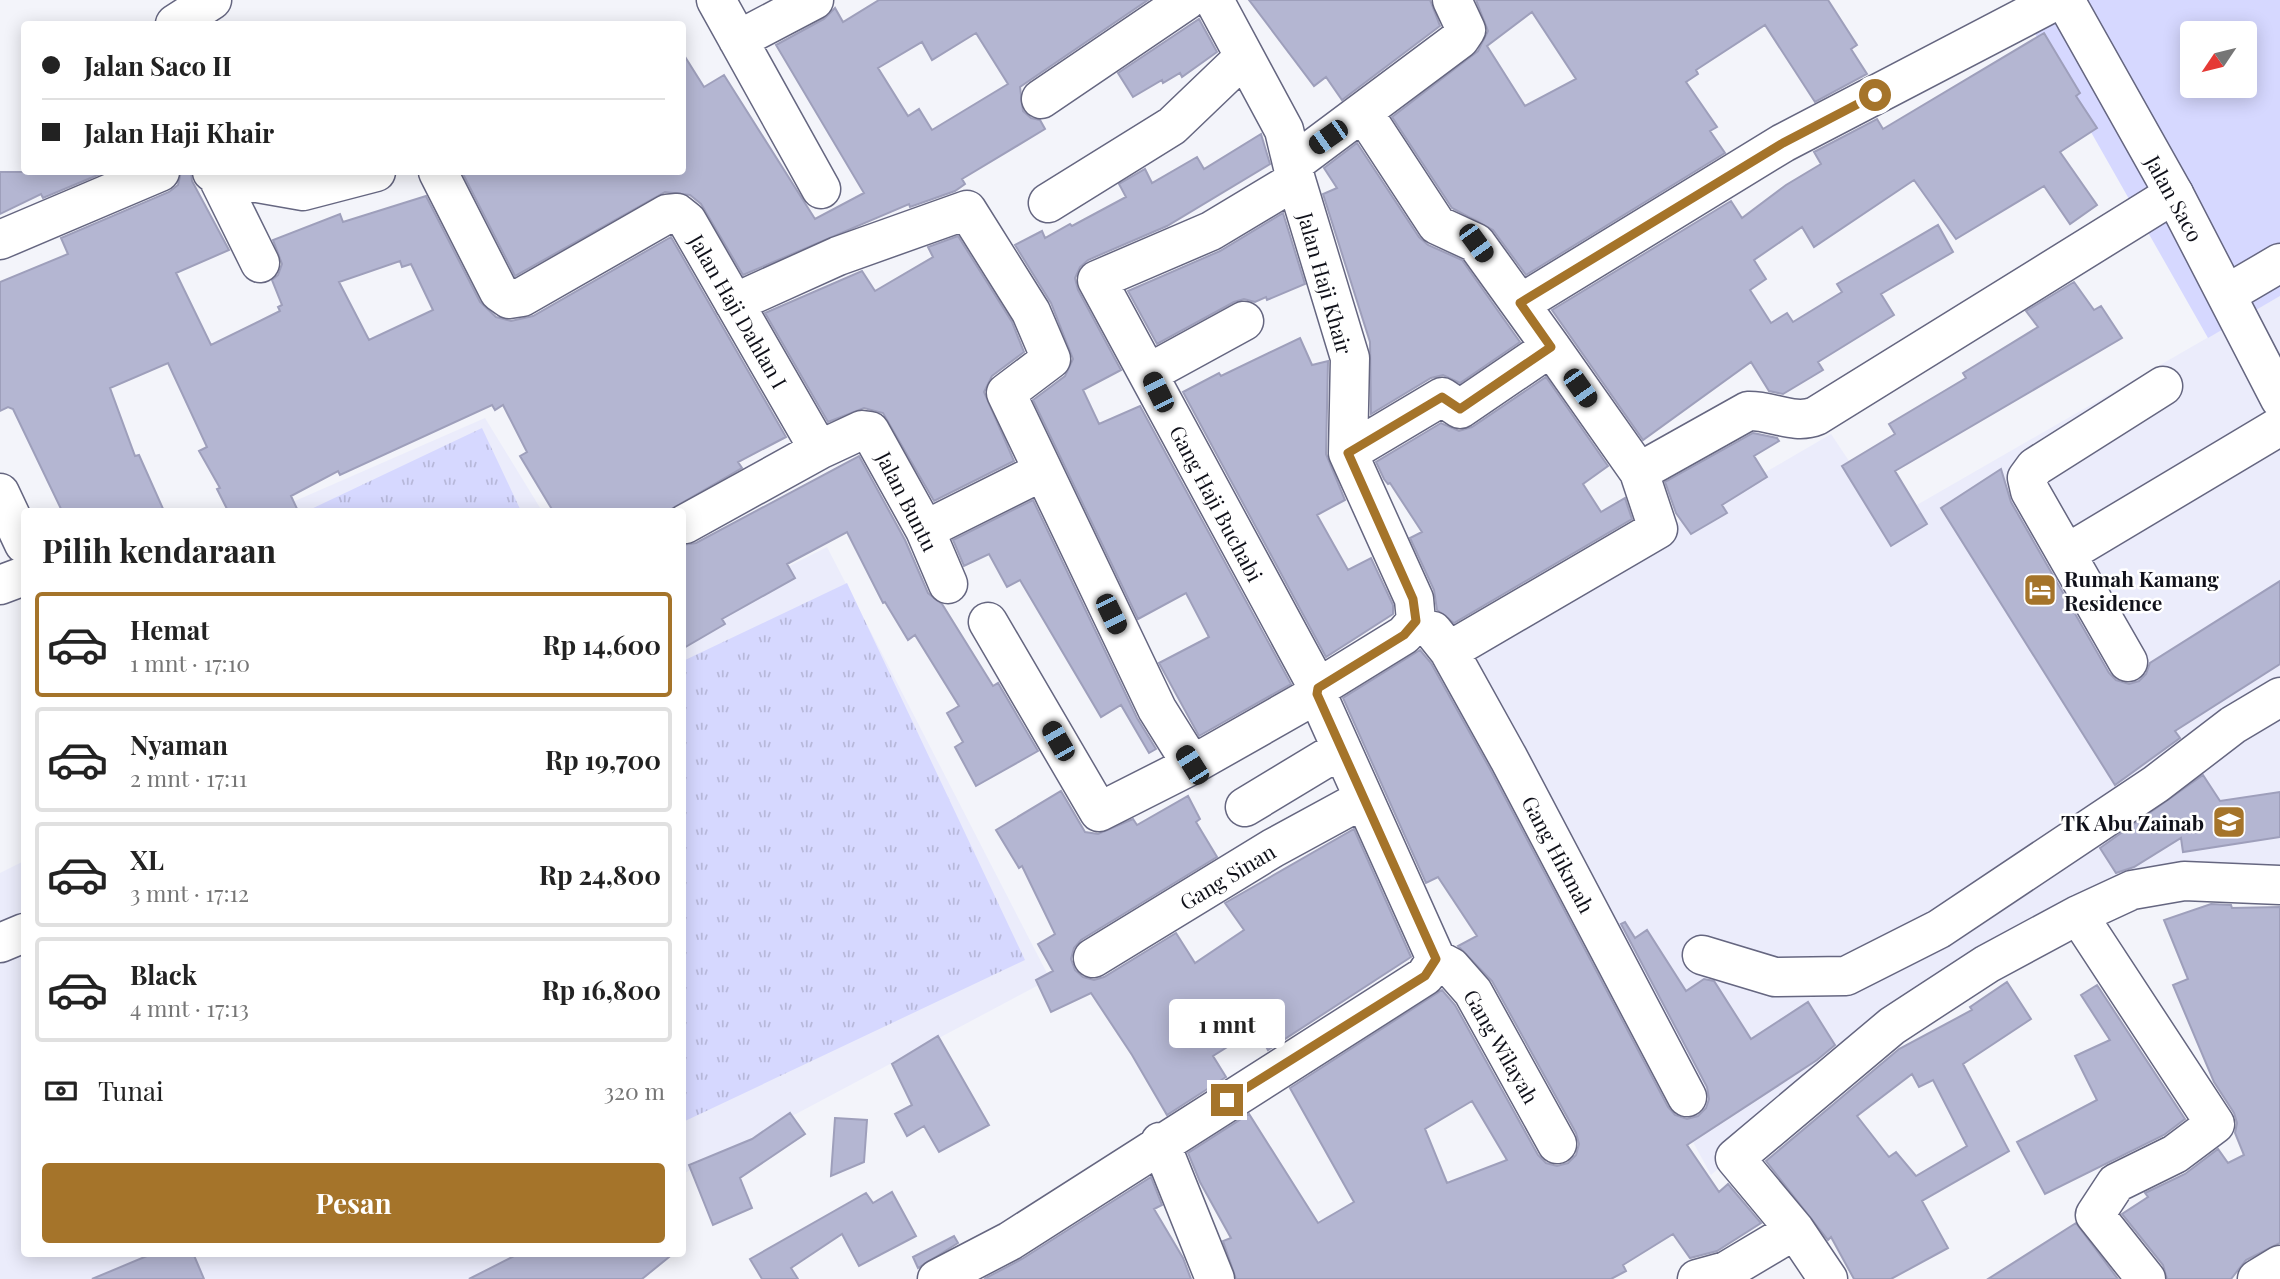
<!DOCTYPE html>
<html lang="id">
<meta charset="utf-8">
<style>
:root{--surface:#fff;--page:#f2f2f2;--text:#222;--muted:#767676;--line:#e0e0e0;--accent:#a5742a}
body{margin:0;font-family:"Playfair Display",serif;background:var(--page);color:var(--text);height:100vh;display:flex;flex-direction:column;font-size:26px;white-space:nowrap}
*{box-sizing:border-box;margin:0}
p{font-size:23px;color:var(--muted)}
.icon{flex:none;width:38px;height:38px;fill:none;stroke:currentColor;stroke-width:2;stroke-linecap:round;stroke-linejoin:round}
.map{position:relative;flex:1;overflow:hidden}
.panel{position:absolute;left:21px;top:508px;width:665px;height:749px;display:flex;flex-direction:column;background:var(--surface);border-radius:7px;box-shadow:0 4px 18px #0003}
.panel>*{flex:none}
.guide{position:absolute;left:21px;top:21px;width:665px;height:154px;border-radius:7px;box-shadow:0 4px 18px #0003;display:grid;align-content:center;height:154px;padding:0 21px;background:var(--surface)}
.needle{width:46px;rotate:235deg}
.controls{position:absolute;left:2180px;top:21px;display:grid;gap:14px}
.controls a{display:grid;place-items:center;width:77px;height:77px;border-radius:7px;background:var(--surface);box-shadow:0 4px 18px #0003;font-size:35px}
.end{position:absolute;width:32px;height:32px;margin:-16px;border:9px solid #a5742a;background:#fff;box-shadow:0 0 0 4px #fff}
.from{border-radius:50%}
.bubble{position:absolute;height:49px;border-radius:7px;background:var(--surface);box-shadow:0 4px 18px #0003;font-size:23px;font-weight:700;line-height:49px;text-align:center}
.car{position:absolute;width:21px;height:42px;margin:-21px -10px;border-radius:9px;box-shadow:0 0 5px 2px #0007;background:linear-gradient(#222 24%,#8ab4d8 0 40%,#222 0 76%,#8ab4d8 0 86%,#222 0)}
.guide b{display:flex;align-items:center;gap:24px;height:66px;font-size:26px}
.guide b+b{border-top:2px solid var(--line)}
.guide i{width:18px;height:18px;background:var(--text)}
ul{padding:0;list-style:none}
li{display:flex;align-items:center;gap:21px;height:105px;margin:0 14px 10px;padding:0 7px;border:4px solid var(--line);border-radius:7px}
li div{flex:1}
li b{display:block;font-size:26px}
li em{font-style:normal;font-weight:700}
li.current{border-color:var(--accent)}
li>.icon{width:63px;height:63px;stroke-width:1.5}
h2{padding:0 21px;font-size:32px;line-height:84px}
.pay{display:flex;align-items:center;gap:18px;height:77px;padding:0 21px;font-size:26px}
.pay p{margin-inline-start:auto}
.action{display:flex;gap:14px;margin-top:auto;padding:14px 21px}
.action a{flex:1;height:80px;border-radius:7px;background:var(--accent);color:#fff;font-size:28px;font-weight:700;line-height:80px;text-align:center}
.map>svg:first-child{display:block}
</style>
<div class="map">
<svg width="2280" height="1279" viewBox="0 0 2280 1279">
<defs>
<pattern id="grass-tufts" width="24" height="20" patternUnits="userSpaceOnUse" patternTransform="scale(1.75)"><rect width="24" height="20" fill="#d6d8ff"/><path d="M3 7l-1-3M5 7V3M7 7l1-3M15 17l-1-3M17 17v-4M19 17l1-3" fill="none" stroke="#b7b8da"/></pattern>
</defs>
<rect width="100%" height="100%" fill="#f3f4fa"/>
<path fill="#ebecfb" d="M2280,296V864L2088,905L1800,1098L1711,1175L1433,666L1831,434L1889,521Z
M485,418L542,511H272Z
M827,547L1050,979L683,1174V620Z
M24,861V1253H535L486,1279H0V873Z"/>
<path fill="url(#grass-tufts)" d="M482,428L521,511H307Z
M847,583L1025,960L683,1122V661Z"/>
<path fill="#d6d8ff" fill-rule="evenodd" d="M2016,0H2280V296L2208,338ZM2193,33H2245V86H2193Z"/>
<path fill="#b4b6d2" stroke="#9e9fbb" stroke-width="2" fill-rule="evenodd" d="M879,0H1148L1020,87L1023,111L1031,118L1040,120L1045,129L962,179L965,184L955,191L910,207L909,204L743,275L701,204L690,195L665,192L515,276L462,172H682V52L704,87L724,75L815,219L864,193L776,45L824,19L835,8L843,22ZM976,33L1008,84L932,130L919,109L908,116L878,68L922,42L932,60Z
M1249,0H1430L1440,26L1342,100L1326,77L1314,86Z
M1476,0H1828L1857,45L1851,49L1867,74L1815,102L1765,25L1696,70L1698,74L1686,82L1717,127L1710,131L1725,153L1526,275L1493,230L1452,208L1392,117L1478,51L1488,31ZM1532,12L1576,79L1525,106L1487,46Z
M1199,19L1217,52L1182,77L1180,73L1163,83L1162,80L1133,97L1118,73Z
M2044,33L2080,93L2076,96L2097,128L2060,152L2097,205L2070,224L2044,186L1956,239L1914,180L1814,247L1802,227L1754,260L1766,279L1750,290L1771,323L1787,313L1793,322L1842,292L1837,284L1938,225L1953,252L1881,294L1894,315L1818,362L1823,370L1783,394L1769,391L1751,362L1643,440L1552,310L1731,201L1742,218L1786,185L1821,164L1814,152L1877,119L1883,129Z
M1261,134L1270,164L1167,226L1088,260L1080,267L1075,278L1078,290L1121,370L1083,390L1099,424L1140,406L1291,684L1199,736L1159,663L1209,637L1186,593L1138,619L1033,400L1065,376L1073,359L1051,303L1015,245L1042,231L1045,238L1070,224L1072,226L1126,197L1119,184L1145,169L1152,183L1197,157L1204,169Z
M1357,143L1419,237L1428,245L1462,260L1520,342L1460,383L1443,375L1431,378L1371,414L1370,342L1323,194L1337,188L1324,168Z
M0,172H105L43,198L41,194L0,214Z
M181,172H191L192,181L229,250L176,273L211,345L280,311L278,307L282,305L272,280L278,275L282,264L273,240L340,214L343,222L426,196L480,302L496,317L511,321L533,316L671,237L786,437L738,462L742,468L668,511H553L520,456L527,452L503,405L495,410L492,405L340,475L338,471L291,496L298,511H228L217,489L220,488L199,451L207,447L168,363L110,388L135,456L139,455L164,511H62L13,409L8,407L0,411V282L68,254L61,238L169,192L178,185ZM400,261L402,267L411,264L433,310L369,340L339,282Z
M1283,213L1305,284L1267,300L1266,297L1255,302L1244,299L1234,302L1157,344L1128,291L1220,251Z
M958,236L1012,322L1024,352L992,376L984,392L1014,461L934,501L883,413L864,408L828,422L765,313L862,271L875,291L933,257L928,247Z
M2074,282L2094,310L2101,306L2122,338L1895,471L1927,524L1891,546L1842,466L1895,434L1889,424L1966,378L1963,373L2038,327L2026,311Z
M1300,338L1312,365L1328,361L1326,454L1345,500L1317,515L1348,570L1371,558L1393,605V614L1326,657L1183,392L1219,373L1221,376Z
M1546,377L1608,466L1583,484L1601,512L1625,498L1632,519L1454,623L1437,610L1434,590L1410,538L1422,532L1390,483L1388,484L1384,479L1376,462L1441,423L1459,431L1472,427Z
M1753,433L1777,438L1779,441L1754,456L1767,477L1722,505L1727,513L1691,534L1676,513L1665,482Z
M859,456L905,540L928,593L942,604L993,686L998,683L1038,751L976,786L955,747L963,742L947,713L959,706L915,635L908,640L885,602L883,603L847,532L787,564L795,578L722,619L725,624L682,649V545L696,543Z
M2001,469L2011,502L2109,673L2116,680L2129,684L2139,681L2146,674L2150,663L2280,581V664L2175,731L2180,738L2115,785L1941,508Z
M1033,500L1137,718L1156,749L1149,753L1121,705L1101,717L1020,580L1007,587L989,554L964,566L953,540Z
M1420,650L1431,663L1490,769L1668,1107L1675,1115L1687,1119L1698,1116L1706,1108L1709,1099L1707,1087L1621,924L1625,922L1635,938L1647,930L1686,991L1704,979L1714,981L1751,1039L1808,1002L1835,1045L1817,1060L1687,1145L1719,1192L1728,1184L1761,1223L1717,1251L1690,1258L1673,1234L1623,1265L1626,1271L1611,1279H1236L1223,1241L1231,1238L1200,1182L1188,1153L1249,1114L1318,1223L1354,1202L1290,1088L1442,990L1455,1005L1538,1155L1546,1163L1557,1166L1568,1163L1576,1155L1579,1144L1576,1133L1492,981L1458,946L1477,936L1438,877L1426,883L1343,698ZM1472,1101L1507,1160L1447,1183L1425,1129Z
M2203,775L2220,801L2280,792V837L2183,852L2181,838L2134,867L2116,873L2100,848Z
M1061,791L1085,832L1098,834L1133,819L1137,825L1188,796L1200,819L1196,822L1217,857L1081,940L1074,948L1071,959L1075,970L1083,977L1094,980L1104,977L1176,933L1195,963L1244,930L1225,903L1354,829L1411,957L1268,1050L1256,1029L1213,1056L1226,1077L1167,1115L1132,1055L1091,993L1051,1012L1036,980L1053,971L1038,944L1055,934L1022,866L1019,868L996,830Z
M2211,904L2231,905L2232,908L2280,907V1243L2246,1260L2231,1279H2167L2163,1265L2122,1214L2148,1197L2145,1193L2185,1174L2218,1149L2228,1163L2244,1155L2235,1133L2237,1123L2234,1113L2214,1082L2173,985L2188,979L2164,920Z
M2007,982L2031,1019L1963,1064L2009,1151L1922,1201L1948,1248L1891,1279H1854L1831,1237L1828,1240L1766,1161L1899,1049L1972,1010L1970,1007ZM1912,1074L1919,1087L1933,1080L1967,1146L1916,1176L1896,1152L1889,1157L1857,1116Z
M2097,985L2185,1119L2164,1135L2045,1194L2017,1142L2097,1100L2075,1056L2110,1040L2081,995Z
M938,1036L989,1125L939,1152L924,1126L907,1136L895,1114L912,1105L892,1064Z
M790,1113L805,1134L740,1178L752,1208L713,1225L689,1165L752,1139Z
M835,1118L867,1120L864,1162L831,1176Z
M1151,1177L1162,1205L1154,1209L1183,1258L1191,1279H984L1022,1259Z
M892,1192L916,1236L859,1266L842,1234L791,1268L798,1279H762L750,1259L866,1193L873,1203Z
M2076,1223L2118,1279H1988Z
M954,1236L958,1243L918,1268L913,1257Z
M154,1253H193L204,1279H92Z
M520,1253H674L642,1279H469Z"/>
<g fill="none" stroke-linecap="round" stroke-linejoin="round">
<defs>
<path id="minor" d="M716,0L821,189
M175,24L212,0
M738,40L814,0
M1041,99L1187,0
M1363,112L1437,225L1476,243L1551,347L1639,472L1658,529L1449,651
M1294,163L1460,39L1466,30L1452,0
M212,172L217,176L303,191L376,172
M438,172L499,292L509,299L522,297L667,214L677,213L687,221L819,450
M217,176L260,263
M1296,180L1211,231L1097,280L1318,688
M1048,203L1172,126L1243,58
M0,240L160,172
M2227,294L2280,263
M734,303L838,256L967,210L1031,312L1051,359L1006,393L1157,709L1192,765
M1520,304L1783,143L2057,0
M1149,373L1244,321
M1348,453L1442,397L1460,409L1551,347
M1639,472L1748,411C1771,410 1794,425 1816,416L2174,194
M0,493L24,544
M685,524L819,450L862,430L870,431L925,530L948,584
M925,530L1043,471
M2066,554L2280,426
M0,585L24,576
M988,622L1099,812L1192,765L1317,694
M1433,631L1449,651L1509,759L1687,1097
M2128,662L2030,491L2027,478L2035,467L2163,386
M1245,807L1341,749
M2078,915L2215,1124L2175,1154L2116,1183L2095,1215L2146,1279
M0,943L24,933
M1702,955L1775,977L1846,976L1939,929L2156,784L2233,725L2280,697
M1093,958L1273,848L1363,799
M1436,959L1451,967L1473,992L1557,1144
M1160,1142L1215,1279
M937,1279L1010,1241L1425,976L1436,959L1317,694L1318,688L1404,635L1416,621L1414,599L1348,453L1350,358L1296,180L1284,130L1214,0
M1697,1279L1726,1271L1795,1230
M1828,1279L1795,1230L1735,1158L1892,1026L1987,964L2078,915L2132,890L2184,881L2280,885
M2257,1279L2280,1265"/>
<path id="major" d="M2065,0L2174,194L2280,399"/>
</defs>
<use href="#minor" stroke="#656680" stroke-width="41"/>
<use href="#major" stroke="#656680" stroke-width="41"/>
<use href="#minor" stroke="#fff" stroke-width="38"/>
<use href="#major" stroke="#fff" stroke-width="38"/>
</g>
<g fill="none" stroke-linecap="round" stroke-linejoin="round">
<path stroke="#a5742a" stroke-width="9" d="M1227,1100L1425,976L1436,959L1317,694L1318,688L1404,635L1416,621L1413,599L1348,453L1442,397L1460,409L1551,347L1520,303L1783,143L1875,95"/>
</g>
<defs>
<symbol id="hotel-square" viewBox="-11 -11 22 22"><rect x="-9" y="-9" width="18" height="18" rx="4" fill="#a5742a" stroke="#fff"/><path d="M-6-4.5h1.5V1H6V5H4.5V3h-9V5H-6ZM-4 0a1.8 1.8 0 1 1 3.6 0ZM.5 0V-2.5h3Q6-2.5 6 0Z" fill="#fff"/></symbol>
<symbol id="school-square" viewBox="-11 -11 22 22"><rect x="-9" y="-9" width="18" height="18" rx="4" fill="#a5742a" stroke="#fff"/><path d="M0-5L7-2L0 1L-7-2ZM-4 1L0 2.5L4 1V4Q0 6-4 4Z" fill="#fff"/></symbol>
</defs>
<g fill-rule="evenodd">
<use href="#hotel-square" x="2021" y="571" width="38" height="38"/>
<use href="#school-square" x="2210" y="803" width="38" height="38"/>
</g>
<g text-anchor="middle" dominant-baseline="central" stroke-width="5" stroke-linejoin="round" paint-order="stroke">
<g font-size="21" fill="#10111a" stroke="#fff">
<text transform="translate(2175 198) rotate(61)">Jalan Saco</text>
<text transform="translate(1326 283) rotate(74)">Jalan Haji Khair</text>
<text transform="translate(739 311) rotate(60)">Jalan Haji Dahlan I</text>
<text transform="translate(908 501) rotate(63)">Jalan Buntu</text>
<text transform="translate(1217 503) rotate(62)">Gang Haji Buchabi</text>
<text transform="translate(1559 854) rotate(62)">Gang Hikmah</text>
<text transform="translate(1227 876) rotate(-31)">Gang Sinan</text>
<text transform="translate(1502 1046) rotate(60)">Gang Wilayah</text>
</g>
<g font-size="21" font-weight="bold" fill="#10111a" stroke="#fff" text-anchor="start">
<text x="2064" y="578">Rumah Kamang<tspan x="2064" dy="24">Residence</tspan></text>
<text x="2204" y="822" text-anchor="end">TK Abu Zainab</text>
</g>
</g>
</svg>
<div class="controls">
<a><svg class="needle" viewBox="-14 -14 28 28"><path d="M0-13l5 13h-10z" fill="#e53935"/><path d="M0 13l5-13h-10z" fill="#767676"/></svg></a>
</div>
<i class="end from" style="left:1875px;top:95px"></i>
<i class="end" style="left:1227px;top:1100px"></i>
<div class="bubble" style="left:1169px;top:999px;width:116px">1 mnt</div>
<i class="car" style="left:1328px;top:137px;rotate:235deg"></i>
<i class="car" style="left:1476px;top:243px;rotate:144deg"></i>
<i class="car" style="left:1580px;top:388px;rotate:145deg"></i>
<i class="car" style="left:1158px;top:392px;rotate:334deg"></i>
<i class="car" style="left:1111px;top:614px;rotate:154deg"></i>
<i class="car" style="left:1058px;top:741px;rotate:330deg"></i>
<i class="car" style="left:1192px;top:765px;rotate:328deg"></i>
<div class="guide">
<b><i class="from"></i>Jalan Saco II</b>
<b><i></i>Jalan Haji Khair</b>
</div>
<section class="panel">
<h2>Pilih kendaraan</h2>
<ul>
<li class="current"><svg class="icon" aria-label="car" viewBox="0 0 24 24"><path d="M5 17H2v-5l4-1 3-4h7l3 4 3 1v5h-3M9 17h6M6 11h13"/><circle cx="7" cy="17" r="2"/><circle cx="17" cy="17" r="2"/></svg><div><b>Hemat</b><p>1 mnt · 17:10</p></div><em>Rp 14,600</em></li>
<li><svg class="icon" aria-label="car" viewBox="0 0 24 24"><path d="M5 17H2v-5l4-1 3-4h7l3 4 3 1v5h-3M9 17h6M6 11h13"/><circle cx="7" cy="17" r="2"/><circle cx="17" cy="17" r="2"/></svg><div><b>Nyaman</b><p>2 mnt · 17:11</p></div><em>Rp 19,700</em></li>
<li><svg class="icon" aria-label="car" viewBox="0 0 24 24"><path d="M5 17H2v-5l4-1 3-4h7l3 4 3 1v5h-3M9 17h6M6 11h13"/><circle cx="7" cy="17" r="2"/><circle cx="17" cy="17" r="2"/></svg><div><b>XL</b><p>3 mnt · 17:12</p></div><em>Rp 24,800</em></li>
<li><svg class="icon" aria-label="car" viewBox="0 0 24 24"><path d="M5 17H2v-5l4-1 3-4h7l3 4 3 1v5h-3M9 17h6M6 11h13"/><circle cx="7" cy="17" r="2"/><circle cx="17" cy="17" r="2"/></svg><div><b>Black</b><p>4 mnt · 17:13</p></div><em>Rp 16,800</em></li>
</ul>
<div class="pay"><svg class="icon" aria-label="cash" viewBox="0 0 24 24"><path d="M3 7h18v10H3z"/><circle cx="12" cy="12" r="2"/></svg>Tunai<p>320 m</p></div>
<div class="action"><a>Pesan</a></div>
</section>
</div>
